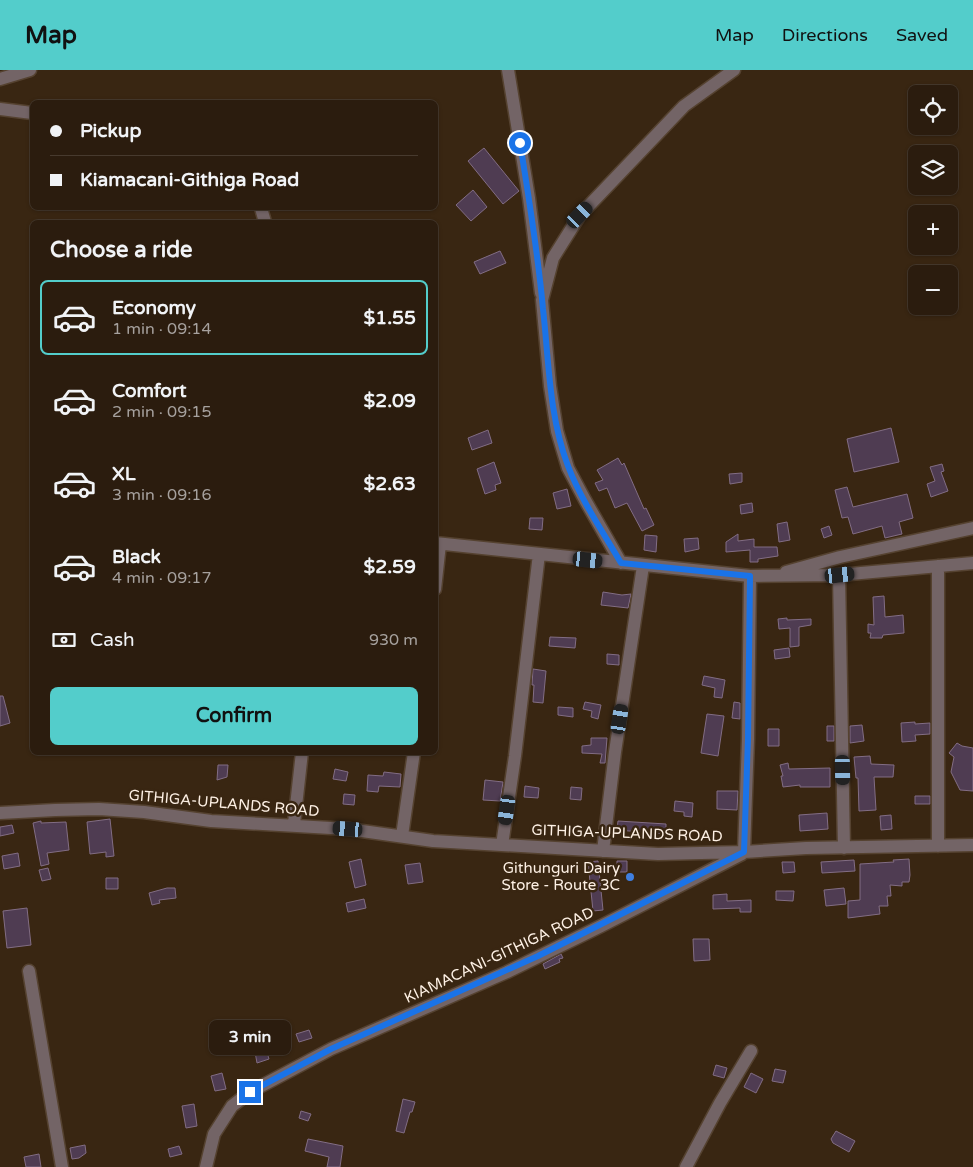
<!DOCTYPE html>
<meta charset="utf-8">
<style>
:root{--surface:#2b1c0e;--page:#37291c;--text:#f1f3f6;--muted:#a6a19e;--line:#473a2e;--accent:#53cdcb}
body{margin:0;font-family:"Varela Round",sans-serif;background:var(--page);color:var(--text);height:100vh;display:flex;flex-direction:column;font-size:19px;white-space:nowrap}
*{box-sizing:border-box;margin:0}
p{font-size:16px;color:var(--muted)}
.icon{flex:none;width:28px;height:28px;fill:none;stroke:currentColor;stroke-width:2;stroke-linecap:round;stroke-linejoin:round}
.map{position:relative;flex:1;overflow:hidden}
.sheet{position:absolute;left:30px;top:150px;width:408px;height:535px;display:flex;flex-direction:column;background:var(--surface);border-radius:8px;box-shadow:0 1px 4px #0004,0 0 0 1px var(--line)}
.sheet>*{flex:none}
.banner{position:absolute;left:30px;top:30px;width:408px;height:110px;border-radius:8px;box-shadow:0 1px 4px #0004,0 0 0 1px var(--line);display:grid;align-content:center;height:110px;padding:0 20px;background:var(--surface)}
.fabs{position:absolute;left:908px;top:15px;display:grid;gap:10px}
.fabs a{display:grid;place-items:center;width:50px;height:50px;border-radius:8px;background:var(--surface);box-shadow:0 1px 4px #0004,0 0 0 1px var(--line);font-size:25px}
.end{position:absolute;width:22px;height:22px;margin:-11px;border:6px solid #1a73e8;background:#fff;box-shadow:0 0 0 2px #fff}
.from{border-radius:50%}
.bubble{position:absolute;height:35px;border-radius:8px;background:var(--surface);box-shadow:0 1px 4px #0004,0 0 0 1px var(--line);font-size:16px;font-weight:700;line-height:35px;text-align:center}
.car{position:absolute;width:15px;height:30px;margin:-15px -8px;border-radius:6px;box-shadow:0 0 4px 1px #0007;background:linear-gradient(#222 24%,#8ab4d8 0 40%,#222 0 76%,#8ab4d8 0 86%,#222 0)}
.banner b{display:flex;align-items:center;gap:18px;height:48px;font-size:19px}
.banner b+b{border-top:1px solid var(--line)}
.banner i{width:12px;height:12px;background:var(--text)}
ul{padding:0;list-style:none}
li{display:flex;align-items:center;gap:15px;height:75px;margin:0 10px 8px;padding:0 10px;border:2px solid transparent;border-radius:8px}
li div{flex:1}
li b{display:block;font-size:19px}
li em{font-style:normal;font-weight:700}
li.current{border-color:var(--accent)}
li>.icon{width:45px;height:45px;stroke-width:1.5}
h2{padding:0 20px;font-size:22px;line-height:60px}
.pay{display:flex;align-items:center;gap:12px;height:55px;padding:0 20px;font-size:19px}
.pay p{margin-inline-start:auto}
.primary-button{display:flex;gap:10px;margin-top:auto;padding:10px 20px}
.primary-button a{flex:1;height:58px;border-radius:8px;background:var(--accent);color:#111;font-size:20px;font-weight:700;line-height:58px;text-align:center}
header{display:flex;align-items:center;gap:30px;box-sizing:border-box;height:70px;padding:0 25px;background:var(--accent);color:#111}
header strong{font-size:24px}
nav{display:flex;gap:28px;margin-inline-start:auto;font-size:18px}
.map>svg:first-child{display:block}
</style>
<header>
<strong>Map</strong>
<nav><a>Map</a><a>Directions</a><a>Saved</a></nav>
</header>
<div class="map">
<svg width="973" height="1097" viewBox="0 0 973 1097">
<rect width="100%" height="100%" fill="#392612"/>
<path fill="#4f3c52" stroke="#826d84" d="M484,78L519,121L503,134L468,91Z
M473,120L487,137L471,151L456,135Z
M500,181L506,193L480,204L474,192Z
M891,358L899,392L854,402L847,369Z
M488,360L492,373L472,380L468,368Z
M618,388L622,395L624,393L644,439L646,438L654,455L642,461L627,433L615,438L607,418L599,421L595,413L603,410L597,400Z
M494,392L501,413L495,415L496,420L485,424L477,399Z
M942,394L944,401L941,402L948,421L931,427L927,414L935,411L930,397Z
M742,403V412L730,414L729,404Z
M847,417L853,437L907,424L913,448L899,452L902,464L885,468L882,456L853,464L848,447L842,448L835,420Z
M567,419L571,436L557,439L553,423Z
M752,433L753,442L741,444L740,435Z
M530,448H543L542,460L529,459Z
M787,452L790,470L779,472L777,454Z
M829,456L832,465L824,468L821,459Z
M738,464V471L754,469V477H777L778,486L758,489V492H750V480L726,482V472Z
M645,465L657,466L656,482L644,480Z
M698,468L699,479L685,482L684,469Z
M603,522L622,525L631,524L628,538L601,535Z
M884,526L885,547L903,545L904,563L883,565L882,568H870L871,563H868V554L874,555L873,527Z
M787,548V550L811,549V555L799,557V576L790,577V558L779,559L778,549Z
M550,567L576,568L575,578L549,576Z
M789,578L790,587L775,589L774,580Z
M607,584L619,585V595L607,594Z
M533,599L546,601L543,633L533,632L534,615H532Z
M704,606L725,610L722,628L714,627L715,618L702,615Z
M0,626H3L10,653L0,656Z
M585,632L601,635L598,649L591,647L592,641L583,639Z
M734,632L740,633V649L732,648Z
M558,637L573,638V647L558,645Z
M707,644L724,646L718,686L701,683Z
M915,652V654L930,653V664L915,665L916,671L902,672L901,653Z
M862,655L864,671L850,673V656Z
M827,656H834V671H827Z
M768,659H779V676H768Z
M591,668H607L605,693H600L602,684L582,683V676L591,675Z
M957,673L962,676L973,678V721L960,720L951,702L954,687L949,683Z
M870,686L871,694L894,695L893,707H874L876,740L859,741L858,708H856L854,687Z
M788,693L789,699L830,698V717H800V715L783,717L781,706H783L780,695Z
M218,695H228L227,707L217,710Z
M335,699L348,702L346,711L333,709Z
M384,702L401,704L400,717L379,716L378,722L367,721L368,705L383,706Z
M485,710L503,712L500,731L483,730Z
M525,716L539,718L538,728L524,727Z
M571,717L582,718L581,730L570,729Z
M717,721H738L737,740L717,739Z
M344,724L355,725L354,735L343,734Z
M915,726H930V734H915Z
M675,731L693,733L692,747L684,746V742L674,741Z
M827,743L828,759L800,761L799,745Z
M891,745L892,759L881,760L880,746Z
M110,749L114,786L106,787V782L90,784L87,752Z
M41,751V753L66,752L69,780L47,783L49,794L41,796L33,753Z
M618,751L666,754V764L617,760Z
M12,755L14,763L0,766V757Z
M18,783L20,796L4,799L2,786Z
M361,789L366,815L355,818L349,792Z
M909,789L910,805L909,812H902V816L890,815L891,826H887L888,836H879L880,844L848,848V831L860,830V794L894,792L893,790Z
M854,790L855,801L822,803L821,792Z
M598,791L603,840L593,841L588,792Z
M617,791H627V802H617Z
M782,792H794L795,802L783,803Z
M420,793L423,812L408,814L405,795Z
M48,798L51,809L42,811L39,800Z
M106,808H118V819H106Z
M167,818H175L176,828L159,830L160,833L152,835L149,823Z
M844,818L846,834L826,836L824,820Z
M776,821H794L793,831L776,830Z
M727,824V831L751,830V842H740V838L713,839V825Z
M364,829L366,838L348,842L346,833Z
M27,838L31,875L7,878L3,841Z
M693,869H709L710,890L694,891Z
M561,884L563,888L559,889L560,892L545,899L543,894Z
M285,957L288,965L277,968L274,961Z
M309,960L312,968L299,972L296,964Z
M266,979L269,989L257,993L255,982Z
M716,995L727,998L724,1008L713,1005Z
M775,999L786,1001L783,1013L772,1011Z
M222,1003L226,1019L215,1021L211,1006Z
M751,1003L763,1009L756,1023L744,1017Z
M403,1029L415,1032L412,1042H410L404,1063L396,1061Z
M194,1034L197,1056L186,1058L182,1036Z
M301,1041L311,1044L308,1051L299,1048Z
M836,1061L855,1071L849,1082L833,1073L831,1069Z
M308,1069L343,1076L340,1097H327L329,1087L305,1081Z
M85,1075L86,1083L79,1088L72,1089L70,1078Z
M179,1076L182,1084L170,1087L168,1079Z
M39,1084L41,1097H26L24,1087Z"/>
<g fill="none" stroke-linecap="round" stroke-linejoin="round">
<defs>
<path id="minor" d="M508,0L529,128L541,223
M0,9L30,0
M0,39L32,43
M261,138L265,152
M435,473L750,506L839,505L973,493
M621,493L585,430L568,398L557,361L550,316L542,230L553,188L580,145L684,36L734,0
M786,502L840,487L973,458
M839,505L844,778
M435,519L440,474
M0,743L55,740L99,739L144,742L211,751L348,759L433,771L658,784L744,782L806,778L973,775
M294,754L302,682
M402,766L414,682
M502,775L515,686L539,484
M938,776V496
M603,781L615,682L643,496
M744,782L748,669L750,506
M29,901L62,1097
M206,1097L214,1064L232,1036L250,1022L331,979L507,902L601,856L742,784
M686,1097L720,1033L751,981"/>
</defs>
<use href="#minor" stroke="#554230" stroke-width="15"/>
<use href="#minor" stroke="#736466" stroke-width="12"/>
</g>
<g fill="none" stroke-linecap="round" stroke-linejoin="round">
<path stroke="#1a73e8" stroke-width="6" d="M250,1022L331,979L538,886L744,782L748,669L750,506L621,493C603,462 581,430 568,396C549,346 549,292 543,239C538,183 529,128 520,73"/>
</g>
<circle fill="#3f7fe0" stroke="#392612" stroke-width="2" cx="630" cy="807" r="5"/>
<g text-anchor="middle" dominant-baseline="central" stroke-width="5" stroke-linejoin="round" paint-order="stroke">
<g font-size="15" fill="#fef1e5" stroke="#392612">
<text transform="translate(224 733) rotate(5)">GITHIGA-UPLANDS ROAD</text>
<text transform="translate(627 763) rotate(2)">GITHIGA-UPLANDS ROAD</text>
<text transform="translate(499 885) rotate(-25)">KIAMACANI-GITHIGA ROAD</text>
</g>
<g font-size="15" fill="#fef1e5" stroke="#392612" text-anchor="end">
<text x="620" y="798">Githunguri Dairy<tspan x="620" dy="17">Store - Route 3C</tspan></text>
</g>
</g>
</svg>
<div class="fabs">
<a><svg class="icon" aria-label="locate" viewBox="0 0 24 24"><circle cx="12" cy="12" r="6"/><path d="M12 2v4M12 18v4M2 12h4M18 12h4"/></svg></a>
<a><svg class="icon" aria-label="layers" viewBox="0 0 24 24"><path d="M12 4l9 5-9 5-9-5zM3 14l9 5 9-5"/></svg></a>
<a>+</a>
<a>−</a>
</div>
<i class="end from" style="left:520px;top:73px"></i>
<i class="end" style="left:250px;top:1022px"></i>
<div class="bubble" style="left:209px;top:950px;width:82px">3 min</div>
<i class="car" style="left:580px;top:145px;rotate:44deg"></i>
<i class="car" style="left:588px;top:490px;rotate:96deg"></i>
<i class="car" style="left:840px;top:505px;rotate:84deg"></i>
<i class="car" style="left:620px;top:649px;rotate:9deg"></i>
<i class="car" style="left:843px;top:700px;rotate:179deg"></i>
<i class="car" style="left:507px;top:740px;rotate:188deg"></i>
<i class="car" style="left:348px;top:759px;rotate:274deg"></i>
<div class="banner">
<b><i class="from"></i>Pickup</b>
<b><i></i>Kiamacani-Githiga Road</b>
</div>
<section class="sheet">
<h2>Choose a ride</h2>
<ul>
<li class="current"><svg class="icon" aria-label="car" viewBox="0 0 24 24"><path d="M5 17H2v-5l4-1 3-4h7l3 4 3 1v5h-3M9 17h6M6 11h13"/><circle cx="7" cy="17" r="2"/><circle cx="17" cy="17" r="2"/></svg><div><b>Economy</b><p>1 min · 09:14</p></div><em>$1.55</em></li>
<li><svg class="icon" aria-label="car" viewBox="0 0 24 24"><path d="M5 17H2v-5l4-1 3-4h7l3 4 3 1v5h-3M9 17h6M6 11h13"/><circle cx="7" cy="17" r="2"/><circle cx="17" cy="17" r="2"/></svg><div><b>Comfort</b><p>2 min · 09:15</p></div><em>$2.09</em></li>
<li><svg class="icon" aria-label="car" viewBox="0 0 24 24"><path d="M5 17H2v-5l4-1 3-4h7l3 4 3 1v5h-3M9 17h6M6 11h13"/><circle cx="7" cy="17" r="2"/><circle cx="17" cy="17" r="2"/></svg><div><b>XL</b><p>3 min · 09:16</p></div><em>$2.63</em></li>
<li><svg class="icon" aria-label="car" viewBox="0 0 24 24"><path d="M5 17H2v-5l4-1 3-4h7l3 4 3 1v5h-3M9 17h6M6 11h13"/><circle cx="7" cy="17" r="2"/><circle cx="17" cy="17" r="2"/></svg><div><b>Black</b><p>4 min · 09:17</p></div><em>$2.59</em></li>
</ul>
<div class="pay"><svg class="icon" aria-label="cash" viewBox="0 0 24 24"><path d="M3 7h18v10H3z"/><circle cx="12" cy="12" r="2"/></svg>Cash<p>930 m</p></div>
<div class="primary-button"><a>Confirm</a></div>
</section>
</div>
